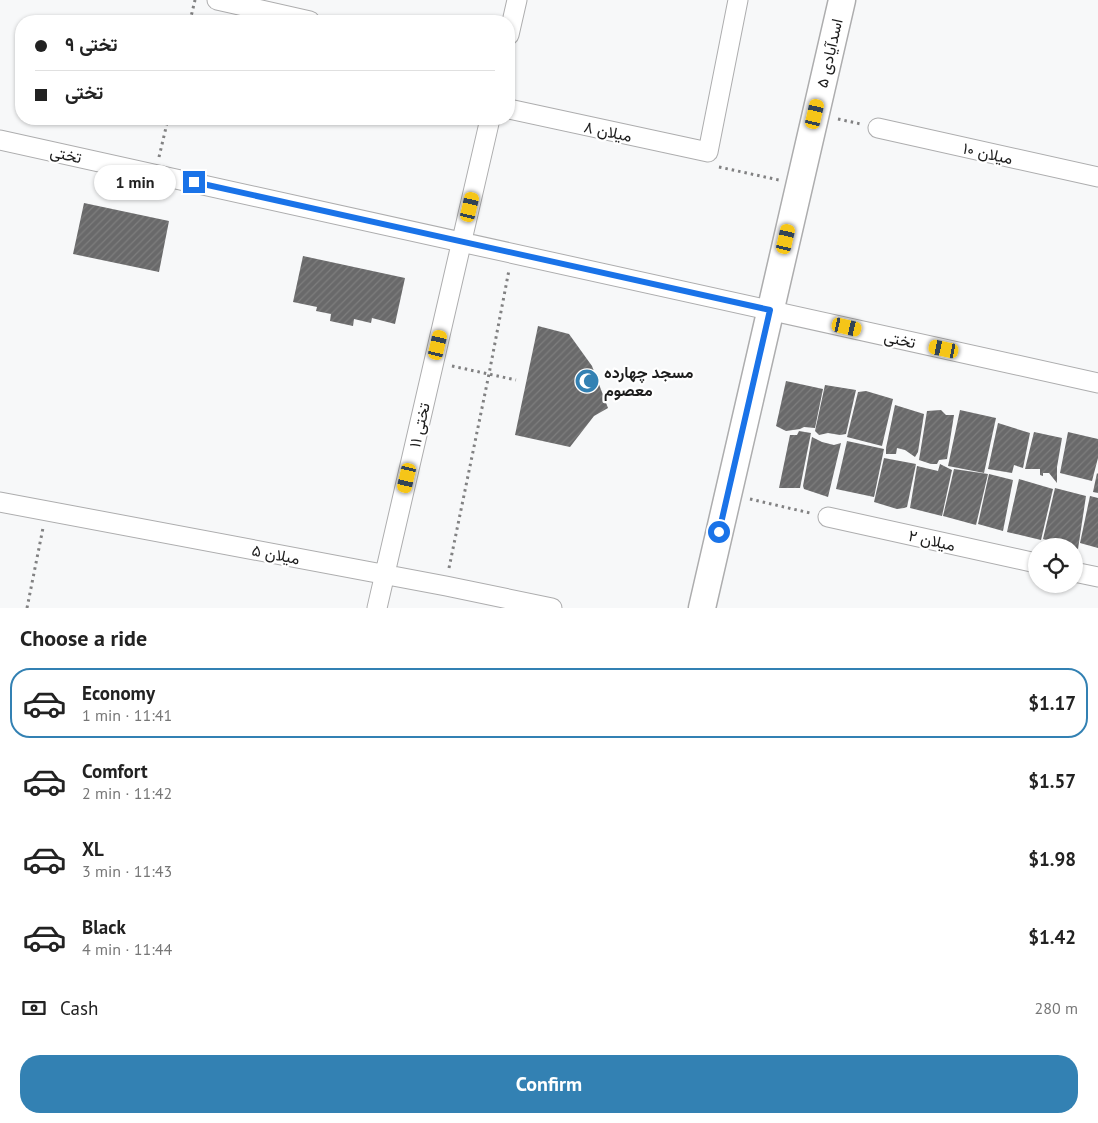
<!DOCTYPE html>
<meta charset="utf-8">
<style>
:root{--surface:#fff;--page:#f2f2f2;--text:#222;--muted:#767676;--line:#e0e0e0;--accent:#3381b3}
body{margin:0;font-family:"PT Sans",Vazirmatn,sans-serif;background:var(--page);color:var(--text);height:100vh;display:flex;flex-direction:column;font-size:19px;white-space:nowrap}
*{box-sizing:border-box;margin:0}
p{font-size:16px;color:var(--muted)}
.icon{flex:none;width:28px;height:28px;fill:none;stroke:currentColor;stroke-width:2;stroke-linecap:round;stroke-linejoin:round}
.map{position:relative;height:608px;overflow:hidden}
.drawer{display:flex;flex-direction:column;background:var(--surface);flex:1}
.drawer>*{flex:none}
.guide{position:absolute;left:15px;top:15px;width:500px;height:110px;border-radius:20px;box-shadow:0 1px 4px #0004;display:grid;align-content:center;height:110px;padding:0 20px;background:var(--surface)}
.fabs{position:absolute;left:1028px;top:538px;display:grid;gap:10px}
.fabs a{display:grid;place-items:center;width:55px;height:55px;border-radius:50%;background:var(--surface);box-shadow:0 1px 4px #0004;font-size:25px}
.end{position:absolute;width:22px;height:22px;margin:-11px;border:6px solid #1a73e8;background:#fff;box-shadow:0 0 0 2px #fff}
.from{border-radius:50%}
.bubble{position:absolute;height:35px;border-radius:18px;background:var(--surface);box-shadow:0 1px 4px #0004;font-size:16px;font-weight:700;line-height:35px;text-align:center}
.car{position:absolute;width:15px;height:30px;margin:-15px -8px;border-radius:6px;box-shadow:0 0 4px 1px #0007;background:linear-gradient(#f5c518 24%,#345 0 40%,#f5c518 0 76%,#345 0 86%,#f5c518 0)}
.guide b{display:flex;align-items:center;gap:18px;height:48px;font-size:19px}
.guide b+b{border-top:1px solid var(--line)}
.guide i{width:12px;height:12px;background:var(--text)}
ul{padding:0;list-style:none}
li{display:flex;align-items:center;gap:15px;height:70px;margin:0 10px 8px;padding:0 10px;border:2px solid transparent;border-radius:20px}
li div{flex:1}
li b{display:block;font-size:19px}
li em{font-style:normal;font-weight:700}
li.active{border-color:var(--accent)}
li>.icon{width:45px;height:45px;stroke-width:1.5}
h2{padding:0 20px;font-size:22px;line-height:60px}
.pay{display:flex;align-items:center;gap:12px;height:55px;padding:0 20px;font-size:19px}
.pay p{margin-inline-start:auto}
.cta{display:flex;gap:10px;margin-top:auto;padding:10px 20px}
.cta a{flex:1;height:58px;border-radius:20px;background:var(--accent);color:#fff;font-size:20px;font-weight:700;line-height:58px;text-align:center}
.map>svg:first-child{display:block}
</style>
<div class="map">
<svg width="1098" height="608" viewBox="0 0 1098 608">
<defs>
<pattern id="building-hatch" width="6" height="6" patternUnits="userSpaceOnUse" patternTransform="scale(1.25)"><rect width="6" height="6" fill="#69696a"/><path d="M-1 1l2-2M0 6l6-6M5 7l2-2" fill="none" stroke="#7e7e7e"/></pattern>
</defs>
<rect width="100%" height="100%" fill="#f7f8f9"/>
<path fill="url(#building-hatch)" d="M84,203L169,221L159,272L73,254Z
M303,256L405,278L395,324L372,318L371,323L354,319L353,326L330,321L331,314L316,311L317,307L293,302Z
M538,326L569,334L592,366L608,408L594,416L570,447L515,435Z
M786,381L823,389L815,428L804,427L800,429L786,431L776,426Z
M825,385L856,390L846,434L840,435L828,433L819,435L815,431Z
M866,391L893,399L882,446L847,437L858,392Z
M895,405L924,414L918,452L915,457L905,450L897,448L896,454H886V448Z
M941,410L946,415H954L947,459L939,460L937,464H931L919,460L927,411Z
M960,410L996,418L984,473L948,466Z
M998,423L1030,433L1023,468L1014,465L1012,473L988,469Z
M799,431L811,433L800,488H779L790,435H797Z
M1034,432L1062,438L1057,467V483L1049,473H1043V476L1040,475V469H1025Z
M1068,432L1098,439V458L1092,481L1060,473Z
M812,437L822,442L834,445L841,443L828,497L804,489L803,486Z
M847,441L884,449L874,497L836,489Z
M884,458L916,464L907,507L904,508L897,509L874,502Z
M940,464L952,470L942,516L910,508L917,466L938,471Z
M954,469L988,474L976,525L943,516Z
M1097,473L1098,474V493L1093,492Z
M989,474L1013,480L1003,531L978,524Z
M1019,479L1053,489L1041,540L1007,532Z
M1055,488L1086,496L1078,549L1074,548V546H1067L1043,539Z
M1090,496L1098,498V548L1080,543Z"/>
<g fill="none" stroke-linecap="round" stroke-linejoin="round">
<defs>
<path id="street" d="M217,0L310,21
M509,35L517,0
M509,109L708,152L738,0
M878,128L1098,177
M0,140L1098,383
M0,502L446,586L552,608
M828,517L1036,563
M1074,572L1098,577
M377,608L490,119"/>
<path id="secondary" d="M702,608L842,0"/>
</defs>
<use href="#street" stroke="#adadae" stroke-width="21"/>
<use href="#secondary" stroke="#adadae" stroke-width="29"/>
<path stroke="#818182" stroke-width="3" stroke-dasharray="2.5 4" stroke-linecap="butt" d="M190,21L195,0
M838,119L861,124
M159,157L168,119
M719,167L779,180
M452,366L516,380
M750,499L810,513
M449,568L489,374L509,270
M27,608L43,528"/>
<use href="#street" stroke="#fff" stroke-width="19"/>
<use href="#secondary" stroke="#fff" stroke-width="26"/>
</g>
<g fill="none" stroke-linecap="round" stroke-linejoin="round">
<path stroke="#1a73e8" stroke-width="6" d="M194,182L770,310L719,532"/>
</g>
<defs>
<symbol id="mosque-disc" viewBox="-11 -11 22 22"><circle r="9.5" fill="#3381b3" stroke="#fff"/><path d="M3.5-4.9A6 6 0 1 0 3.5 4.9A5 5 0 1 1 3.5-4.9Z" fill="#fff"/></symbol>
</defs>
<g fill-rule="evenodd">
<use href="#mosque-disc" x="573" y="367" width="28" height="28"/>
</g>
<g text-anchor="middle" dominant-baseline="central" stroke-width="4.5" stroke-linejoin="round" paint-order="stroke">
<g font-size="16" fill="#1d1d1d" stroke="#fff">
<text transform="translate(829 53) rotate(-77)">اسدآیادی ۵</text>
<text transform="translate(608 131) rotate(12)">میلان ۸</text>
<text transform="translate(988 153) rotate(13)">میلان ۱۰</text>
<text transform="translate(66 154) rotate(12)">تختی</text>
<text transform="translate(900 339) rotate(12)">تختی</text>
<text transform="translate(419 425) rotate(-77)">تختی ۱۱</text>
<text transform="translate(932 540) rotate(13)">میلان ۲</text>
<text transform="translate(276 554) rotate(11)">میلان ۵</text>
</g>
<g font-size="16" font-weight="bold" fill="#1d1d1d" stroke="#fff" text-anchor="start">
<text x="604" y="372">مسجد چهارده<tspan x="604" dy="18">معصوم</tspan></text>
</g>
</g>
</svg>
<div class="fabs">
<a><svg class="icon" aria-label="locate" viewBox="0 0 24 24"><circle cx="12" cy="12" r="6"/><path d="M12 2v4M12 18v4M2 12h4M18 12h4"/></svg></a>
</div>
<i class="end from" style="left:719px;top:532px"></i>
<i class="end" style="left:194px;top:182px"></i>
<div class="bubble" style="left:94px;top:165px;width:82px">1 min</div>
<i class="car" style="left:815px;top:114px;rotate:13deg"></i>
<i class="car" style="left:470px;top:207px;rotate:13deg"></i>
<i class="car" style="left:786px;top:239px;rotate:13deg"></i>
<i class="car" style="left:847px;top:327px;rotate:103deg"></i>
<i class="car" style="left:438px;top:345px;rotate:13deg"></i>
<i class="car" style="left:944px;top:349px;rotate:282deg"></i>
<i class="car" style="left:407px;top:478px;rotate:193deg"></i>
<div class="guide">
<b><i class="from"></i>تختی ۹</b>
<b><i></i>تختی</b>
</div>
</div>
<section class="drawer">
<h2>Choose a ride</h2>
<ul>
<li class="active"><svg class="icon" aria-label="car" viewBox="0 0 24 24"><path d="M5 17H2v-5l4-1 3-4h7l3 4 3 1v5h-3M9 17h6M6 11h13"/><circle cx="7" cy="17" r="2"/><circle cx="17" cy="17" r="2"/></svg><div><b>Economy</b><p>1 min · 11:41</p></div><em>$1.17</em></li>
<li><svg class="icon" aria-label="car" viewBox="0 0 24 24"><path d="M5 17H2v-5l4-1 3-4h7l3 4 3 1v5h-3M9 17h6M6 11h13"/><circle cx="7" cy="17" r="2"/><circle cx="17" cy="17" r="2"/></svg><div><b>Comfort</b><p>2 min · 11:42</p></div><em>$1.57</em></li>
<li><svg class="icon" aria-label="car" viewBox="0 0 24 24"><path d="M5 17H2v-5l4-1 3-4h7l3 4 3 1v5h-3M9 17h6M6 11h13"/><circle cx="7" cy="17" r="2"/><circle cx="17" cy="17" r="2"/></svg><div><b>XL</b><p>3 min · 11:43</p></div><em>$1.98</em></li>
<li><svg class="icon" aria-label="car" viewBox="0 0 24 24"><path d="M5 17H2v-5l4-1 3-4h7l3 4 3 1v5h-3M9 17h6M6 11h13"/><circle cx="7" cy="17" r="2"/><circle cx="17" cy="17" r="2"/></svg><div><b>Black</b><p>4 min · 11:44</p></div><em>$1.42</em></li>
</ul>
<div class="pay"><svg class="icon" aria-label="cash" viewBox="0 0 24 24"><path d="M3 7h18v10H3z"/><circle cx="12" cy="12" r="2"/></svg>Cash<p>280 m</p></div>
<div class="cta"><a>Confirm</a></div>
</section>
